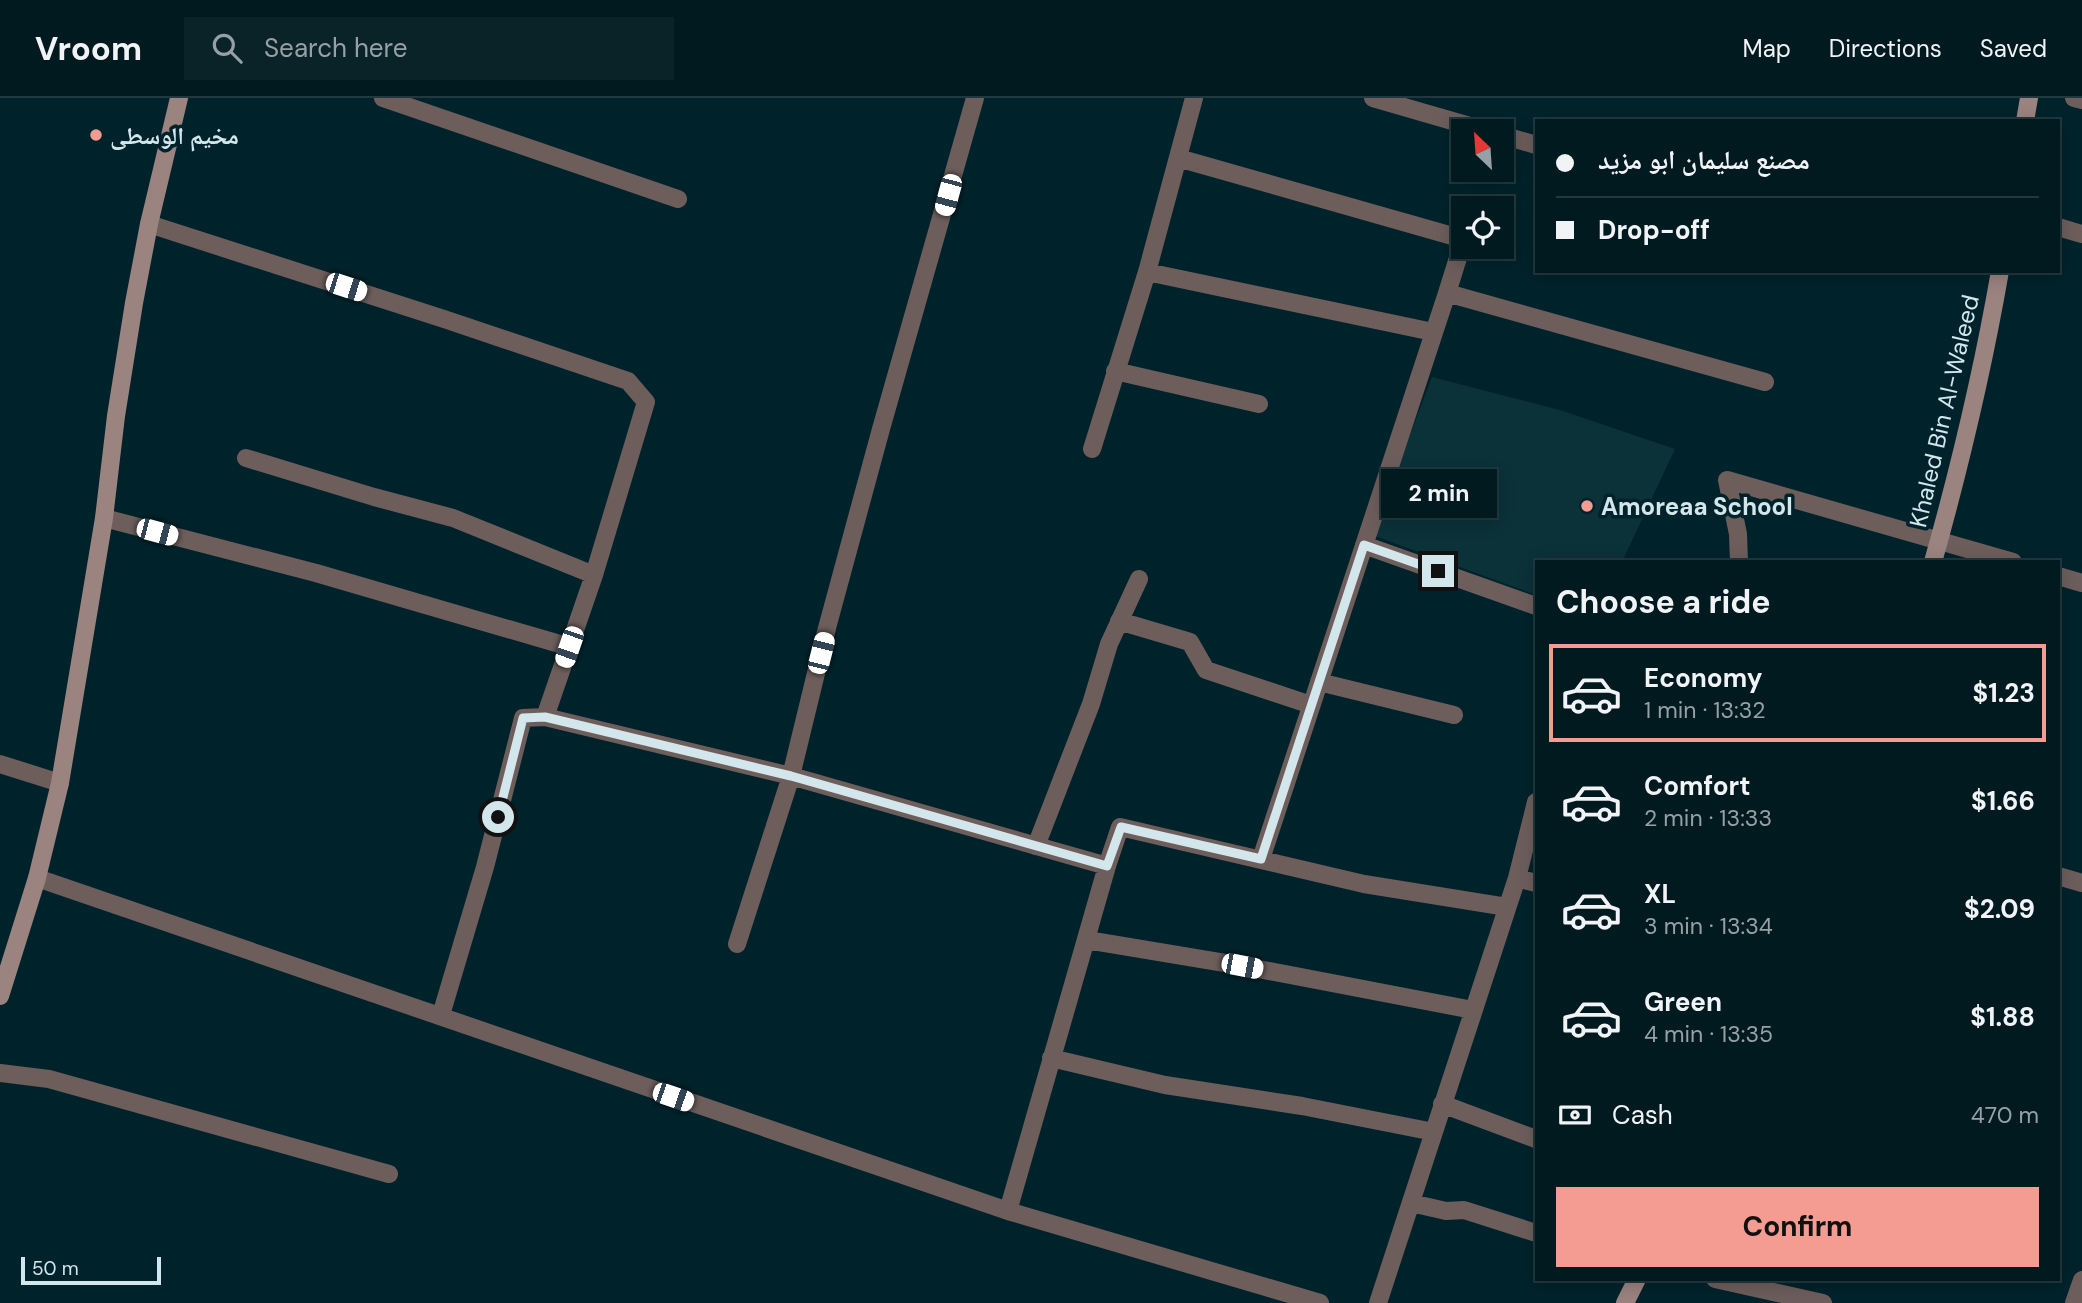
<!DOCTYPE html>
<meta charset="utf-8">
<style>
:root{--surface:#001a20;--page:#0a2329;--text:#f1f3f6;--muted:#95a1a5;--line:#22383e;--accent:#f59c92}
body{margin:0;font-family:"DM Sans","Noto Naskh Arabic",sans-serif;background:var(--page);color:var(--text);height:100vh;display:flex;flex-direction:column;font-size:26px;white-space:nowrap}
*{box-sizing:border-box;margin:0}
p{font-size:23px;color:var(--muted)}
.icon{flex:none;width:38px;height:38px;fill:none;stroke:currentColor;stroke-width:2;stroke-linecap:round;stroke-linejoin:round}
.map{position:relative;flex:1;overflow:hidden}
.panel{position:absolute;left:1535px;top:462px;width:525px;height:721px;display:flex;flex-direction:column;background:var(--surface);border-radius:0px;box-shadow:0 4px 18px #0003,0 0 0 2px var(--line)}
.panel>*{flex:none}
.guide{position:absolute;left:1535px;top:21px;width:525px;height:154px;border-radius:0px;box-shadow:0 4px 18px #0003,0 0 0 2px var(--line);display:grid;align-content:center;height:154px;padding:0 21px;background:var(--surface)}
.needle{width:46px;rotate:335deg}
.buttons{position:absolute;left:1451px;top:21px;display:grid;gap:14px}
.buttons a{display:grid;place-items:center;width:63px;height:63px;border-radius:0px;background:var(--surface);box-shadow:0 4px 18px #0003,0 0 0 2px var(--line);font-size:35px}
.scale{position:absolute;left:21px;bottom:18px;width:140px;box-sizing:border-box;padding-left:7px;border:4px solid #d2e6eb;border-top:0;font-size:19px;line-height:24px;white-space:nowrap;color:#d2e6eb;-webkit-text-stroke:5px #00232b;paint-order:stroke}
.end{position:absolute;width:32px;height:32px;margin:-16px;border:9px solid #d2e6eb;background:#111;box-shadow:0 0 0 4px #111}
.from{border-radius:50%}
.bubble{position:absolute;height:49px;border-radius:0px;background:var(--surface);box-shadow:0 4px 18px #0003,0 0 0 2px var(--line);font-size:23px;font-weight:700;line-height:49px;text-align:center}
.car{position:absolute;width:21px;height:42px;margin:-21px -10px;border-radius:9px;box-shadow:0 0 5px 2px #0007;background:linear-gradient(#fff 24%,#345 0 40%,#fff 0 76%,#345 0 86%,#fff 0)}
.guide b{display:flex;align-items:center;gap:24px;height:66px;font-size:26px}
.guide b+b{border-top:2px solid var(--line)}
.guide i{width:18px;height:18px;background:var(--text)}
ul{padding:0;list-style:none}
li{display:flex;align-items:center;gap:21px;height:98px;margin:0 14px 10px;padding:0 7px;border:4px solid transparent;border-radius:0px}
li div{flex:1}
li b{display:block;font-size:26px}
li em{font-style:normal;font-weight:700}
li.active{border-color:var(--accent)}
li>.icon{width:63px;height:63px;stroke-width:1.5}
h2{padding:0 21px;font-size:32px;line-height:84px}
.pay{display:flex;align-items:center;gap:18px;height:77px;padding:0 21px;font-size:26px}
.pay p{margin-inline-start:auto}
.button{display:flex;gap:14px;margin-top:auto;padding:14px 21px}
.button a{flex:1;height:80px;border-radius:0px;background:var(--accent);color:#111;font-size:28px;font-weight:700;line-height:80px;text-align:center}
header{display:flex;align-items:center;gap:42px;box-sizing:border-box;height:98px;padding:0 35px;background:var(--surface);border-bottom:2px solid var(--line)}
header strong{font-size:33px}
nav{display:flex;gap:38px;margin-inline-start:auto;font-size:24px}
.search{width:490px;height:63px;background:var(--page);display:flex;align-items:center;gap:18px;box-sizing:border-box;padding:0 24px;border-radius:0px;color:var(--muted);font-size:26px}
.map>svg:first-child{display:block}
</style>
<header>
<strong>Vroom</strong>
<div class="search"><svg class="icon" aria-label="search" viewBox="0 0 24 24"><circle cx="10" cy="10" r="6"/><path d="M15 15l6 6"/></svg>Search here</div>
<nav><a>Map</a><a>Directions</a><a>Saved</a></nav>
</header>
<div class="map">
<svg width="2082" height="1205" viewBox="0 0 2082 1205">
<rect width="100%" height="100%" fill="#00232b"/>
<path fill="#0b3139" d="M1432,279L1560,312L1675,351L1622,464H1536V497L1372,437Z"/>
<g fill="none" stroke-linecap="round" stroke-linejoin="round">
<path stroke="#6d5e5c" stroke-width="18" d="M383,0L678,101
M1373,0L1487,33
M2074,0L2082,2
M1502,37L1536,47
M1178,60L1463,141
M149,126L444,221L628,283L646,304L594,477L545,619
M2058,129L2082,136
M1463,144L1447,195L1765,284
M1147,174L1433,234
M1115,273L1259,306
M1092,351L1147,174L1194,0
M246,360L374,399L453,420L594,477
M104,420L316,475L570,549
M1364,447L1536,508
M1739,464L1738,436L1727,382L2013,464
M2058,478L2082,485
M1119,523L1190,544L1206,572L1311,607
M1319,584L1454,617
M0,666L60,685
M1036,748L1091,606L1109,546L1139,481
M1261,761L1447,195
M2058,778L2082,785
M37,780L1008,1113L1320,1205
M1517,780L1536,785
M1087,842L1243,868L1473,912
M737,846L791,678L827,530L881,331L975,0
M441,917L485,769L523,620L545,619L791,678L1107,768L1120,729L1364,786L1507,809
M1051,960L1165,987L1302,1008L1434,1034
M0,975L49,981L389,1076
M1442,1006L1536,1041
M1411,1105L1446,1113L1464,1112L1536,1135
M1008,1113L1107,768
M1715,1181L1823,1205
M1378,1205L1517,780L1536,704
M2074,1205L2082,1182"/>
<path stroke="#9b837f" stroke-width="18" d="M2025,23L2029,0
M1933,464C1960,368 1983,271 2000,173
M0,898L37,780L60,685L104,420L116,318L134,205L149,126L179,0
M1625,1205L1637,1181"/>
</g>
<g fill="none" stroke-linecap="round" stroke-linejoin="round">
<path stroke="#d2e6eb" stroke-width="9" d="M498,719L523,620L545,619L791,678L1107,768L1121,729L1261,761L1364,447L1438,473"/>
</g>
<g fill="#f59c92" stroke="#00232b" stroke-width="2.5">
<circle cx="96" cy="37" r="7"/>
<circle cx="1587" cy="408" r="7"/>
</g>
<g text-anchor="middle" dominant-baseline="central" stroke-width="7" stroke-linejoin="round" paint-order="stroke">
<g font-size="24" font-weight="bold" fill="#d2e6eb" stroke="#00232b" text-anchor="start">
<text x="110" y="37">مخيم الوسطى</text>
<text x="1601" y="408">Amoreaa School</text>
</g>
<g font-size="24" fill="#d2e6eb" stroke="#00232b">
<text transform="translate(1944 313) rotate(-77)">Khaled Bin Al-Waleed</text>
</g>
</g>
</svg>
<div class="buttons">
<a><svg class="needle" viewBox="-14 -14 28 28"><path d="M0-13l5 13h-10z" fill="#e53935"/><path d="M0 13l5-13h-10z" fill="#95a1a5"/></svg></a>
<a><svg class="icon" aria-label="locate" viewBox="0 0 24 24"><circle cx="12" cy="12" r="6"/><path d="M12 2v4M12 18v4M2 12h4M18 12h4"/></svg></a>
</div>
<div class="scale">50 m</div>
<i class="end from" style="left:498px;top:719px"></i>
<i class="end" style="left:1438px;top:473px"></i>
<div class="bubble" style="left:1381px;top:371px;width:116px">2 min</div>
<i class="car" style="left:948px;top:97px;rotate:195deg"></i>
<i class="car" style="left:346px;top:189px;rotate:108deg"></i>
<i class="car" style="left:157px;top:434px;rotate:105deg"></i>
<i class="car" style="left:569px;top:549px;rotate:199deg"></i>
<i class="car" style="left:821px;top:555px;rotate:14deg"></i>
<i class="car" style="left:1242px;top:868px;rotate:101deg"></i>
<i class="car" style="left:673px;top:999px;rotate:109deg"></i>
<div class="guide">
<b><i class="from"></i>مصنع سليمان ابو مزيد</b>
<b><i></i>Drop-off</b>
</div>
<section class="panel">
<h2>Choose a ride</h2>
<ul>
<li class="active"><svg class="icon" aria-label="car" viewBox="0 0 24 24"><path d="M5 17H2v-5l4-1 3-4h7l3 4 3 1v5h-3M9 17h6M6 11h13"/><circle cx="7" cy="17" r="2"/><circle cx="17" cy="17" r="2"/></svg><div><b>Economy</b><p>1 min · 13:32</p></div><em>$1.23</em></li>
<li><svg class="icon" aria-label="car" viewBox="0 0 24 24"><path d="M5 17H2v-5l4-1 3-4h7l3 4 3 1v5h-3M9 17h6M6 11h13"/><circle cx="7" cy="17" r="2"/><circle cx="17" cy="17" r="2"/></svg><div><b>Comfort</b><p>2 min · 13:33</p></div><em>$1.66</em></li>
<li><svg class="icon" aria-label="car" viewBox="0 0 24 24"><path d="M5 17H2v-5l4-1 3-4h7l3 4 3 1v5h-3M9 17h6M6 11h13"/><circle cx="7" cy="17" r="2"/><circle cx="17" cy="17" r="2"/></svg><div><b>XL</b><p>3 min · 13:34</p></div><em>$2.09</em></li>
<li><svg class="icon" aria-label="car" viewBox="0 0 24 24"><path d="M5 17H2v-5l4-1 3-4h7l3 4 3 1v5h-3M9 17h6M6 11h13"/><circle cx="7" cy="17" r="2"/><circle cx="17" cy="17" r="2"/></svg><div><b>Green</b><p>4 min · 13:35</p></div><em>$1.88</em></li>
</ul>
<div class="pay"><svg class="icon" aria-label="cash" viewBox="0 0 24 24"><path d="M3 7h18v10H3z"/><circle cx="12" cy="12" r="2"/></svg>Cash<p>470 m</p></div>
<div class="button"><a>Confirm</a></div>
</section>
</div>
